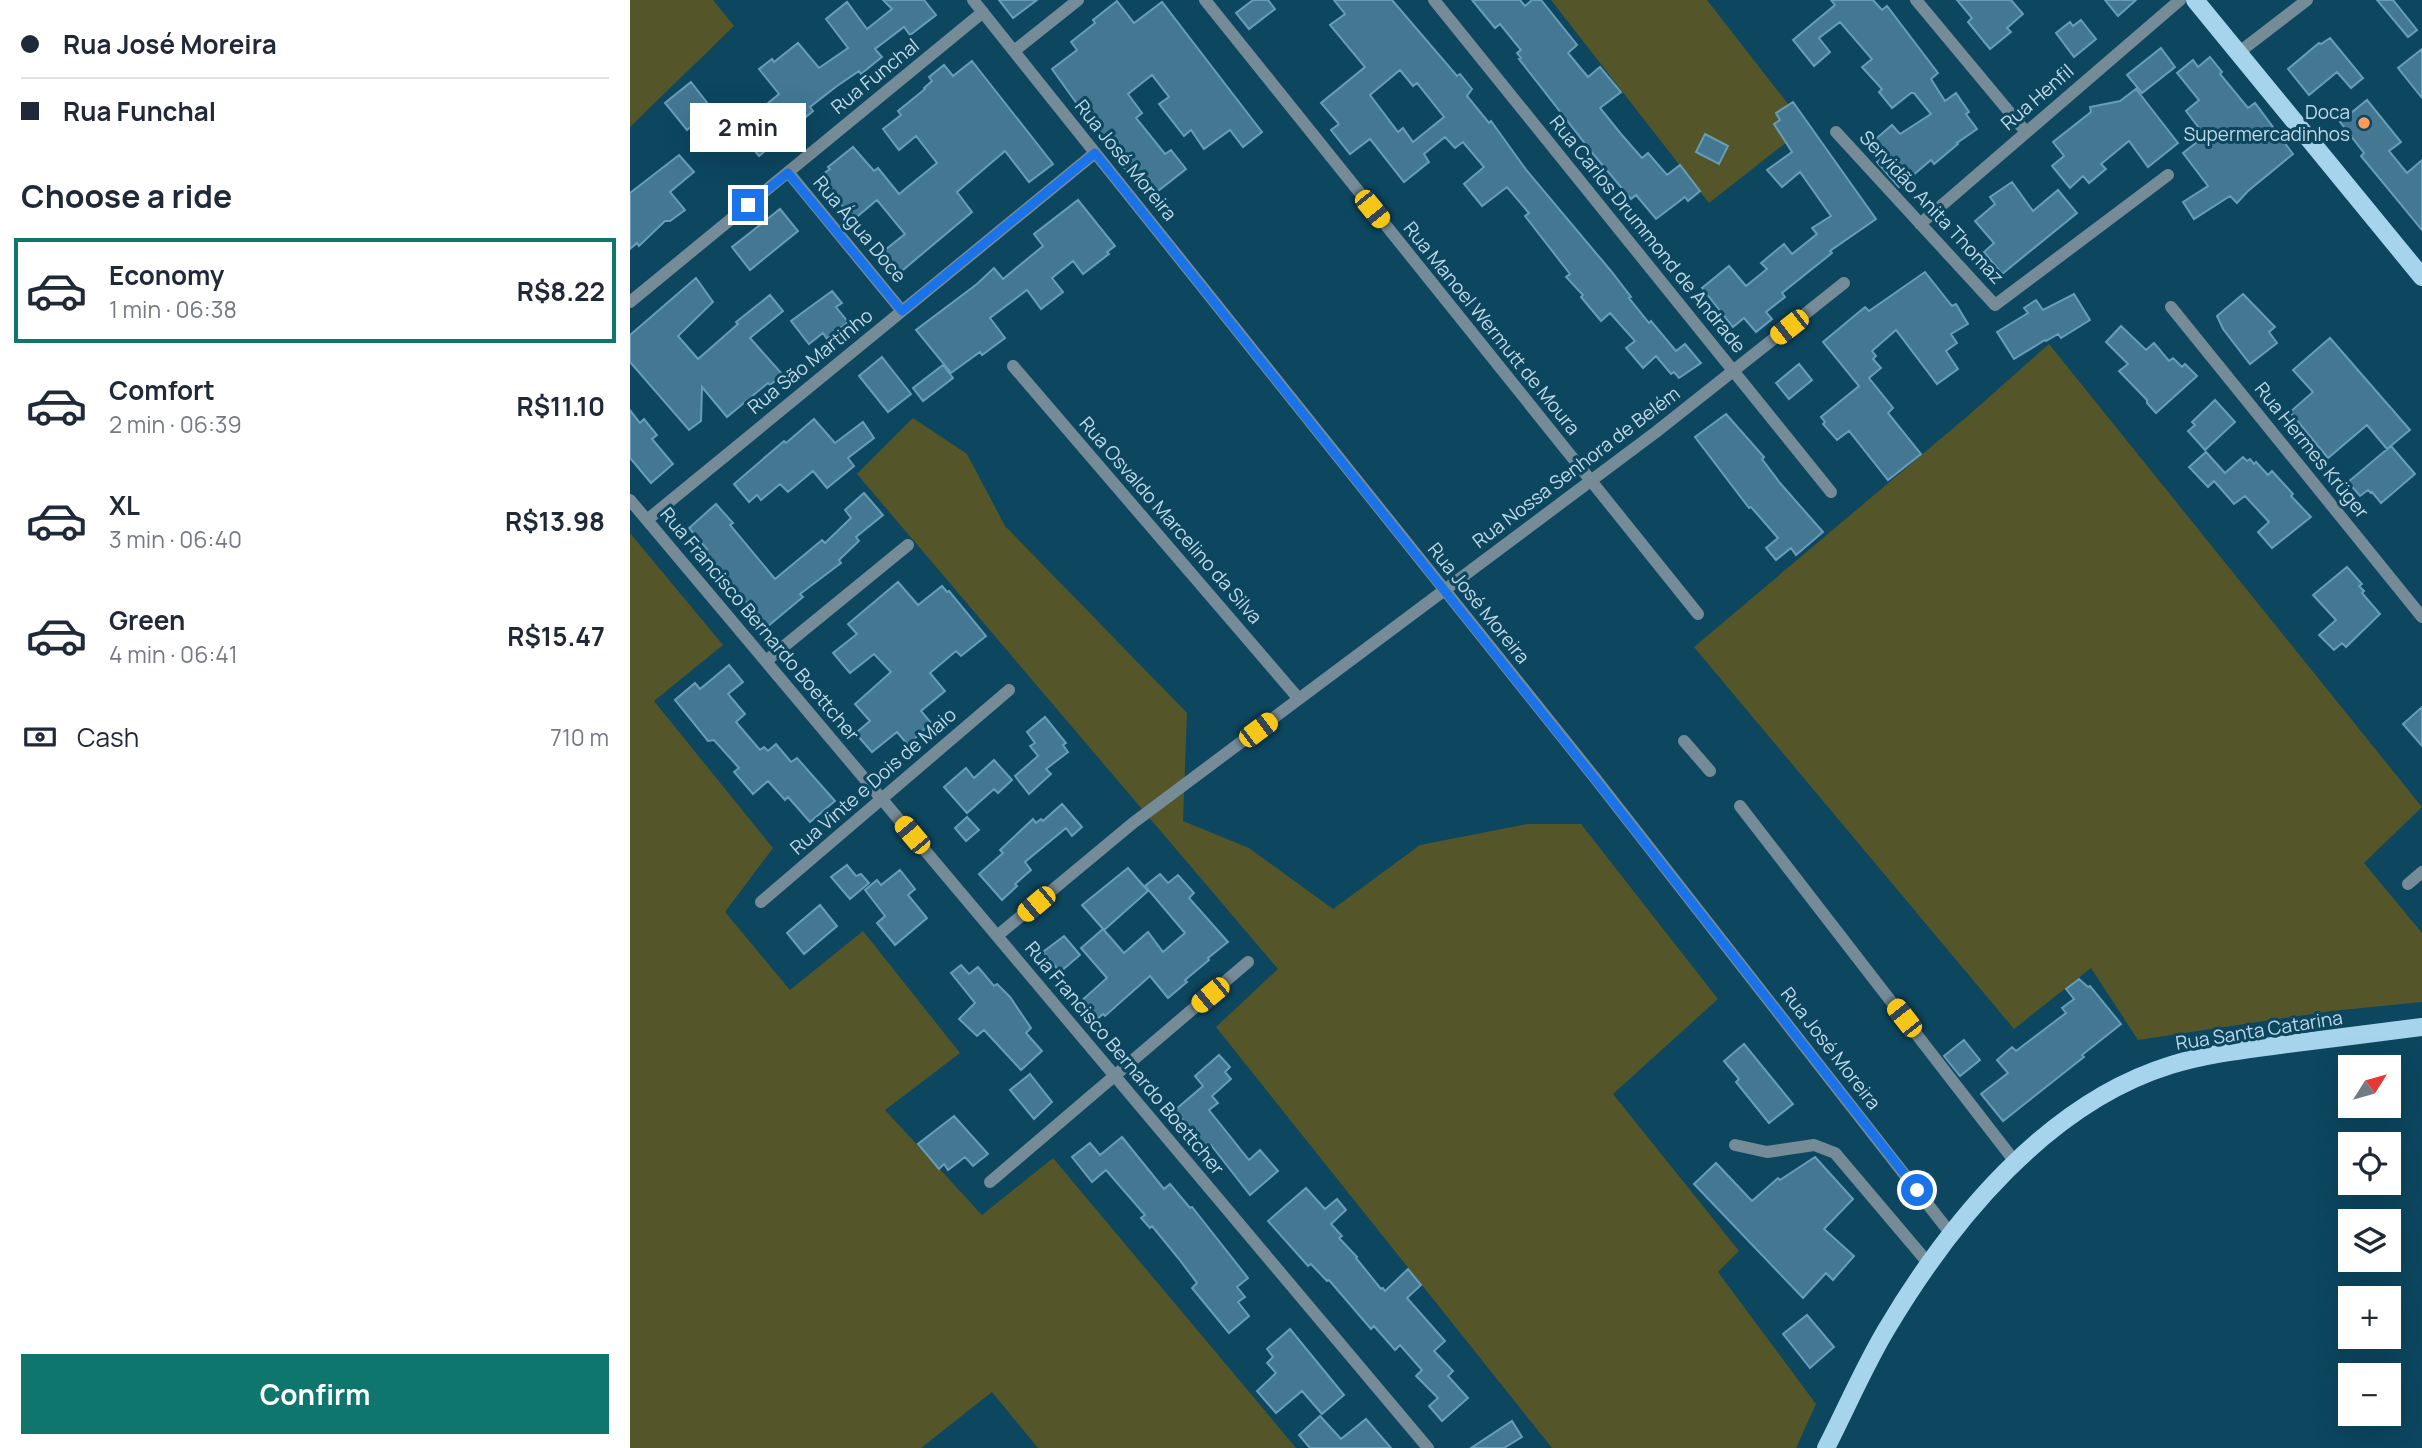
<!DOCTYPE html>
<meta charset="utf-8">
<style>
:root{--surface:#fff;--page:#f2f2f3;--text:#1f2937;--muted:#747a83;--line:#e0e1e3;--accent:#0f766e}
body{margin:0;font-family:Manrope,sans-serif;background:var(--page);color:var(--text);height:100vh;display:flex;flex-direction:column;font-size:26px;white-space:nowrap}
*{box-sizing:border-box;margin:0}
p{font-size:23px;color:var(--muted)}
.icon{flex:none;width:38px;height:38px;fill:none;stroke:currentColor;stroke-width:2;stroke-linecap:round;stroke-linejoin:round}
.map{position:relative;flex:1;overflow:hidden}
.drawer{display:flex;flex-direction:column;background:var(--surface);width:630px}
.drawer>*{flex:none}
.banner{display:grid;align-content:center;height:154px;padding:0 21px;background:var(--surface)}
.needle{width:46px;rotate:53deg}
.tools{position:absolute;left:1708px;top:1055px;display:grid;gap:14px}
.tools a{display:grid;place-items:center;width:63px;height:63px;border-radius:0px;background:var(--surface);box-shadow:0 7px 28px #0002;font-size:35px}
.end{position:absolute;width:32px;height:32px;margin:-16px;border:9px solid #1a73e8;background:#fff;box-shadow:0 0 0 4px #fff}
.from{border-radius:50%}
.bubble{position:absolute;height:49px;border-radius:0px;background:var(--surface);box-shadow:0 7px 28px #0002;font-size:23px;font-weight:700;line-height:49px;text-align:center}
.car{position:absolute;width:21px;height:42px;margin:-21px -10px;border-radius:9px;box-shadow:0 0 5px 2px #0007;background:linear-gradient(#f5c518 24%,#345 0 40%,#f5c518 0 76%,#345 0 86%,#f5c518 0)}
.banner b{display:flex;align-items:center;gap:24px;height:66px;font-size:26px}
.banner b+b{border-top:2px solid var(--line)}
.banner i{width:18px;height:18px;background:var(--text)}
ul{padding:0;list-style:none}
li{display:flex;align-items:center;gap:21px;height:105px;margin:0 14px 10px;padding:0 7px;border:4px solid transparent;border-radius:0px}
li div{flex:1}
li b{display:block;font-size:26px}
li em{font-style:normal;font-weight:700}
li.on{border-color:var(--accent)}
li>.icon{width:63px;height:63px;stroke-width:1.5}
h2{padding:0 21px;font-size:32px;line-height:84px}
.pay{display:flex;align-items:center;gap:18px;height:77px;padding:0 21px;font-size:26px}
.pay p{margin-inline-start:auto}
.cta{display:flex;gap:14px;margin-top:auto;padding:14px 21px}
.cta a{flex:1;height:80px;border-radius:0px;background:var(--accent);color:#fff;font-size:28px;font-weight:700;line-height:80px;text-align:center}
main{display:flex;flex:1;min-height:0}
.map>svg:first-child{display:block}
</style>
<main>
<section class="drawer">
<div class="banner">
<b><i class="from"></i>Rua José Moreira</b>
<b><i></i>Rua Funchal</b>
</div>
<h2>Choose a ride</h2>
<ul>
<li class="on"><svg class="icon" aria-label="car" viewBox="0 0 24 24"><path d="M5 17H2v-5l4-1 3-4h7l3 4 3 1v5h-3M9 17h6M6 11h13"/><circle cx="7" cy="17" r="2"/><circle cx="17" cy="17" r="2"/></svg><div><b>Economy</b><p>1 min · 06:38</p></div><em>R$8.22</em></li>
<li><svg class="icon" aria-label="car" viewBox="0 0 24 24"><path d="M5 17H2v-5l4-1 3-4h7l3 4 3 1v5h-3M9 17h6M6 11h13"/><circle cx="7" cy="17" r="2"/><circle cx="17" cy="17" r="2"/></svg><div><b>Comfort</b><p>2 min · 06:39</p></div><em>R$11.10</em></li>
<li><svg class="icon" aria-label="car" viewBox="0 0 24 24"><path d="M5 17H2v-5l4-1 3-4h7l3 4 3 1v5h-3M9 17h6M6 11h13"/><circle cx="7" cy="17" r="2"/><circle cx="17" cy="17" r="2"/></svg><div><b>XL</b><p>3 min · 06:40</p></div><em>R$13.98</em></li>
<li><svg class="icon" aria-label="car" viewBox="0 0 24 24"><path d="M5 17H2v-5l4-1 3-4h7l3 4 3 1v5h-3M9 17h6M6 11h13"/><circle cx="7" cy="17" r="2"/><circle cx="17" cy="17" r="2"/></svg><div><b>Green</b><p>4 min · 06:41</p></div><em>R$15.47</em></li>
</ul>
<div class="pay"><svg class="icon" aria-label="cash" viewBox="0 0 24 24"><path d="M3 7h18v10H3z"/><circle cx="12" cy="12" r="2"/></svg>Cash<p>710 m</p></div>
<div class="cta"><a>Confirm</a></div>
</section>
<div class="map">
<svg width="1792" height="1448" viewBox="0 0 1792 1448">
<rect width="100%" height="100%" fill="#0c465f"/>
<path fill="#545629" d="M0,0H83L104,26L0,127Z
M921,0H1077L1176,127L1079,203Z
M1419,344L1792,807L1734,863L1792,933V1002L1702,1011L1508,1040L1461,968L1384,1029L1064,647L1340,414Z
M283,418L337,454L375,526L557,713L553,821L619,848L703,909L790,845L897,824H951L1088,999L983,1094L1109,1251L1088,1272L1186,1404L1166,1448H922L586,1027L648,969L227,474Z
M0,533L93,645L24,701L143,848L95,912L160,990L233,931L330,1053L255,1110L352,1215L423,1158L666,1448H408L362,1392L291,1448H0Z"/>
<path fill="#437792" stroke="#689db9" stroke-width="2" fill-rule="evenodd" d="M253,0H294L306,15L280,35L274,27L245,49L252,57L231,74L229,71L207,86L180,107L183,111L129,156L114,138L120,133L113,124L149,94L129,69L142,59L144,62L168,43L189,68L218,48L196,19L217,2L237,29L262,9Z
M369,0H407L383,18Z
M623,0H638L645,9L619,29L606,13Z
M704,0H762L827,76L830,74L842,89L837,96L859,123L861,121L897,171L981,271L1001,297L999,298L1019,323L1021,321L1046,351L1055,344L1071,363L1049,378L1044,372L1041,374L1026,356L1013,368L996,348L1005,341L980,313L971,321L951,297L953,295L936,277L940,274L895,216L899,213L877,187L852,206L834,184L854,167L833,142L825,148L815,137L794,154L799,162L774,182L740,139L720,154L701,130L709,124L691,103L735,67L700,25L715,14ZM770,70L783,86L787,83L814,117L783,142L773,128L768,132L740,95Z
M842,0H890L895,6L902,0H911L947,45L938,53L958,77L970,67L991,92L970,108L991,134L1012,158L1018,153L1037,175L1050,165L1070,191L1058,201L1055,197L1026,219L1006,195L1001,199L964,155L889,59L891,58L887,53L891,50L870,24L865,28Z
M1201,0H1243L1252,10L1257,6L1308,73L1301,79L1315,101L1326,93L1339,112L1336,114L1347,129L1327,143L1328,144L1304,164L1301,160L1269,187L1247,162L1253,157L1241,143L1262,125L1270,134L1301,114L1284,93H1281L1262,108L1249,92L1252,89L1232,67L1242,59L1210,22L1189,38L1200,52L1184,66L1163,40L1205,5Z
M1327,0H1381L1393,14L1377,28L1381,32L1360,49L1338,22L1342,18Z
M1475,0H1506L1488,16Z
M1747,0H1763L1787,30L1778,37Z
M487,1L504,23L532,2L632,132L613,147L600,130L574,149L561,130L554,136L529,104L539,97L522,75L498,94L512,113L506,118L535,154L541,150L556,169L519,198L485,157L422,69L447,50L441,42L465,23L463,20Z
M1451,20L1466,39L1444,57L1426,33L1440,22L1443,26Z
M1700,38L1733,78L1721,88L1707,72L1679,95L1658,69L1689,43L1691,44Z
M1531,48L1545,67L1512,93L1497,75Z
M1792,49V98L1768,68Z
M1580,57L1592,72L1590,74L1618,108L1625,103L1663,154L1618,191L1607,203L1600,196L1564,219L1553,202L1578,186L1553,153L1575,136L1556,111L1569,100L1547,73L1563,60L1568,67Z
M342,61L423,164L399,182L375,151L327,192L342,212L267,275L250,254L275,234L247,200L223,220L190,176L200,169L198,167L223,147L244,171L248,168L269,194L307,163L286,136L269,150L253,129L271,115L268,111L295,89L294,88L302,81L299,77L314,65L323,76Z
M61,82L82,109L57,130L35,103Z
M1506,89L1548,143L1518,167L1499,141L1471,164L1476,169L1459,183L1453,176L1440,188L1422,166L1434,156L1423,142L1461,112L1460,107L1490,101Z
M1737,100L1771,142L1759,151L1777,173L1792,160V230L1731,156L1734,153L1710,122Z
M1163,102L1246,219L1200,251L1202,253L1152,293L1155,297L1136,312L1142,319L1126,332L1114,318L1103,327L1072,288L1099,266L1116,286L1137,269L1131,263L1154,244L1162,254L1187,234L1182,228L1201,216L1170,172L1152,187L1137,170L1162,152L1144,124L1150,120L1146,113Z
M1075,134L1098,146L1089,164L1066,152Z
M49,155L64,172L40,192L55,210L40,221H35L9,246L7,243L0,249V193Z
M1382,182L1403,211L1428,190L1447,213L1372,274L1354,252L1364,243L1345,221L1365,204L1360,197Z
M448,200L485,246L477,252L479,254L453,274L443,261L422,278L433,292L411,309L397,290L360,318L375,338L352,355L350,352L321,373L286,330L347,284L364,268L373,279L413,246L404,234Z
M150,209L168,231L120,270L102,247Z
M1295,272L1322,306L1326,304L1338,324L1321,334L1327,343L1316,351L1328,369L1307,384L1266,330L1242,351L1246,356L1243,359L1251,368L1239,378L1263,408L1258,413L1291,454L1258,480L1219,431L1207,440L1193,424L1195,422L1191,417L1229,386L1193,342L1235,307L1239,311Z
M66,278L83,302L48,336L68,359L108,324L106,322L140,295L153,311L120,338L153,375L140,385L138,383L97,417L72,387L71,421L59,430L0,362V335Z
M202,291L212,303L206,307L218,322L197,339L193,333L179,344L161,321Z
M1444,294L1460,320L1431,338L1428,334L1416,341L1415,340L1384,359L1367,332L1398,313L1394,308L1406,300L1413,310Z
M1613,294L1645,327L1639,332L1647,343L1620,364L1593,329L1587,316Z
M1491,326L1516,350L1524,343L1539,361L1543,358L1552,367L1555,364L1567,376L1526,413L1517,403V400L1489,371L1498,364L1476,342Z
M1700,338L1780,430L1757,449L1737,425L1698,458L1660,412L1683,392L1663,370Z
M252,357L281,394L258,412L229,376Z
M1169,364L1182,380L1159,399L1146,383Z
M313,365L323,378L293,401L283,388Z
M1585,400L1605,422L1575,450L1558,431L1565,425L1562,422Z
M0,410L10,423L14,419L27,435L22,439L43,464L21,483L0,458Z
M1096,414L1134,457L1132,459L1150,483L1193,532L1166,555L1161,548L1146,560L1136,548L1148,538L1121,507L1119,508L1065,437Z
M184,419L205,443L233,422L244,438L218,458L224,466L197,488L183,471L158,492L150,484L131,500L127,495L119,502L104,484L154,441L156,443Z
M1761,446L1785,474L1751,503L1742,492L1741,493L1738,490L1730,496L1718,482Z
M1576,452L1595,473L1613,457L1617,461L1620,459L1624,464L1626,462L1638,475L1642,471L1663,494L1661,496L1681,517L1642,548L1628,532L1639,522L1615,496L1604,504L1584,481L1578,487L1559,467Z
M234,493L253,515L226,537L229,541L209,560L211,563L170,594L173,597L138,626L72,553L77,549L59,528L86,504L103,523L100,525L145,579L192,540L195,543L221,518L215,510Z
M1717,567L1732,584L1729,586L1734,591L1732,593L1750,614L1716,647L1712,643L1704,650L1689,635L1706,620L1683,595Z
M268,582L288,605L312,586L317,592L319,591L356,636L331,656L326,651L300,673L315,691L291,711L301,723L278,745L267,732L242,752L227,735V732L240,721L225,704L261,672L244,654L220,673L203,653L227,634L218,624Z
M99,665L113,682L98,694L115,714L106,722L130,750L134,747L138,751L146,744L161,762L167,758L205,801L180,822L158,797L155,800L138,781L123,794L104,772L109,768L84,740L78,741L45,700L65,683L70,689Z
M1792,707V746L1773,724Z
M415,717L436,743L433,745L438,752L416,769L421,774L399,794L385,776L408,756L400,746L405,743L397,732Z
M364,760L382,780L368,793L364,789L337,813L314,787L336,768L344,778Z
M432,804L452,827L442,836L436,828L395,862L401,870L385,884L387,886L372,900L349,874L373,853L370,850L403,819L406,823L411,819L413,821Z
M337,817L349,830L336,841L325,828Z
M217,865L226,876L231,874L239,883L220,899L201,877Z
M498,868L518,891L474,930L452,905Z
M270,870L285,889L278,895L297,918L265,945L247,923L255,916L235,890L247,880L251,885Z
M530,874L538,883L548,875L564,893L559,898L598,942L578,958L579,960L555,980L557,982L538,998L520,976L475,1016L473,1014L462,1024L448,1008L451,1005L449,1003L477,978L451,948L473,929L494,953L518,932L533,952L555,933L515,886Z
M190,905L207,926L174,954L157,933Z
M434,936L450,955L430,972L413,952Z
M331,965L339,974L348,967L364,986L367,984L380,997L401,1028L396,1033L412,1051L391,1070L354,1030L347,1036L329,1019L345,1003L321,973Z
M1449,979L1458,987L1460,986L1491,1024L1452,1055L1454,1057L1373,1121L1351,1094L1378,1073L1367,1060L1382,1047L1386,1051L1436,1013L1432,1008L1444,999L1436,989Z
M1334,1040L1350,1060L1330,1076L1314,1056Z
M1114,1044L1163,1104L1139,1123L1106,1082L1109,1079L1094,1061Z
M589,1055L600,1067L595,1072L601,1079L582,1096L588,1103L579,1110L619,1160L630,1150L648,1171L620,1195L581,1145L575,1149L545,1110L573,1086L565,1076Z
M400,1074L422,1102L404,1119L380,1090Z
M324,1116L358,1154L343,1166L335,1157L318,1170L314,1164L309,1169L288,1144Z
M492,1137L534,1189L540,1184L560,1208L562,1207L618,1278L607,1287L615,1297L608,1302L619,1316L599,1333L562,1288L567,1283L549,1259L522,1226L520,1228L511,1218L515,1215L476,1170L462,1182L442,1157L460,1143L470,1155Z
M1185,1157L1223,1199L1194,1229L1224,1256L1203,1280L1196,1273L1173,1298L1064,1184L1086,1163L1122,1201L1148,1178L1150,1180Z
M676,1188L695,1209L707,1199L716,1210L701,1224L712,1236L709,1238L727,1257L726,1258L751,1289L753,1288L755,1291L778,1269L791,1285L777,1298L815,1341L804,1351L823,1371L818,1376L838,1398L812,1421L799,1406L808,1398L786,1376L792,1370L770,1345L765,1350L744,1326L741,1329L699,1280L697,1281L681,1264L678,1266L638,1221Z
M1177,1315L1204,1347L1180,1368L1153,1334Z
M660,1329L714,1395L692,1414L672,1391L646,1413L627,1391L646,1373L637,1363L643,1357L637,1349Z
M690,1416L711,1439L736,1419L761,1448H680L669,1435Z
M882,1421L892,1437L874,1448H841Z"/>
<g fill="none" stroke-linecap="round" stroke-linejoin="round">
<path stroke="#758b97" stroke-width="12" d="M343,0L965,778L1321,1234
M575,0L1068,614
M804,0L1201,492
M1286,0L1396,132
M384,51L448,0
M1608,53L1677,0
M1206,132L1365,305L1538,175
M158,172L272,311
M1290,224L1550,0
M0,302L353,12
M1541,307L1792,617
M383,366L669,699
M0,500L798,1448
M17,520L465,153
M136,661L278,545
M1054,741L1080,771
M1110,806L1386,1163
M1778,884L1792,872
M131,902L379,690
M367,936L503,823L1026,432L1214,283
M1105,1145L1137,1152L1184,1145L1205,1153L1299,1264
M360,1182L618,962"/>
<path stroke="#a7d4ed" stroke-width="18" d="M1565,0L1792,277
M1196,1448C1216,1409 1234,1367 1256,1330C1320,1222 1417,1103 1541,1065C1576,1054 1613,1050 1650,1045C1697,1039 1745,1033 1792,1027"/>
</g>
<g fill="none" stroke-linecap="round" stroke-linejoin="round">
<path stroke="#1a73e8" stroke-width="9" d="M118,205L158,173L272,311L465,153L965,779L1287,1190"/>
</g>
<circle fill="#ff9b5a" stroke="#0c465f" stroke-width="2.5" cx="1734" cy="123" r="7"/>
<g text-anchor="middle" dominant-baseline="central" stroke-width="6" stroke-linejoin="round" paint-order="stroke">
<g font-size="19" fill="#bfd9e8" stroke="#0c465f">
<text transform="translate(245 76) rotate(-39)">Rua Funchal</text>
<text transform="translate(1407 97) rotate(-41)">Rua Henfil</text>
<text transform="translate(496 160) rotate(51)">Rua José Moreira</text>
<text transform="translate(1302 207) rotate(47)">Servidão Anita Thomaz</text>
<text transform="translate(230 229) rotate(50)">Rua Água Doce</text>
<text transform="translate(1018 234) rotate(51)">Rua Carlos Drummond de Andrade</text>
<text transform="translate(862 328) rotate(51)">Rua Manoel Wermutt de Moura</text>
<text transform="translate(180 361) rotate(-39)">Rua São Martinho</text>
<text transform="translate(1682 450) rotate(51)">Rua Hermes Krüger</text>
<text transform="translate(946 467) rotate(-37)">Rua Nossa Senhora de Belém</text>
<text transform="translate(541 520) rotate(49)">Rua Osvaldo Marcelino da Silva</text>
<text transform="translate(849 603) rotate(51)">Rua José Moreira</text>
<text transform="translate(130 624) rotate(50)">Rua Francisco Bernardo Boettcher</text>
<text transform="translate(243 781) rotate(-41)">Rua Vinte e Dois de Maio</text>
<text transform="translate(1629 1030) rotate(-9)">Rua Santa Catarina</text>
<text transform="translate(1201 1048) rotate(52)">Rua José Moreira</text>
<text transform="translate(495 1058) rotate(50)">Rua Francisco Bernardo Boettcher</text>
</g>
<g font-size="19" fill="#bfd9e8" stroke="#0c465f" text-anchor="end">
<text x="1720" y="112">Doca<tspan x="1720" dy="22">Supermercadinhos</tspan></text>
</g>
</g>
</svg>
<div class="tools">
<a><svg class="needle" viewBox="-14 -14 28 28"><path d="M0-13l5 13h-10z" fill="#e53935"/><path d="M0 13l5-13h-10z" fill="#747a83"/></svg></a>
<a><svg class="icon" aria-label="locate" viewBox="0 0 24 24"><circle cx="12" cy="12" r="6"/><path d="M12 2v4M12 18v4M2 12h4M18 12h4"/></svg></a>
<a><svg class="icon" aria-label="layers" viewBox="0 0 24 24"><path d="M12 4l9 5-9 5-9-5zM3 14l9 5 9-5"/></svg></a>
<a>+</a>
<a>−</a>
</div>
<i class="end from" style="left:1287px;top:1190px"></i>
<i class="end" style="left:118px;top:205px"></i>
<div class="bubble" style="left:60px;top:103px;width:116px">2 min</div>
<i class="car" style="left:742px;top:209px;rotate:141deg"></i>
<i class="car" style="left:1159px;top:327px;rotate:232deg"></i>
<i class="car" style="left:628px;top:730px;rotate:53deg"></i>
<i class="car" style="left:282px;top:835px;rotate:320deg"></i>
<i class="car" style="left:406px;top:904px;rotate:230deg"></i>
<i class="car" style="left:580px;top:995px;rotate:230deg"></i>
<i class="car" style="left:1274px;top:1018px;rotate:322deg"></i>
</div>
</main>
